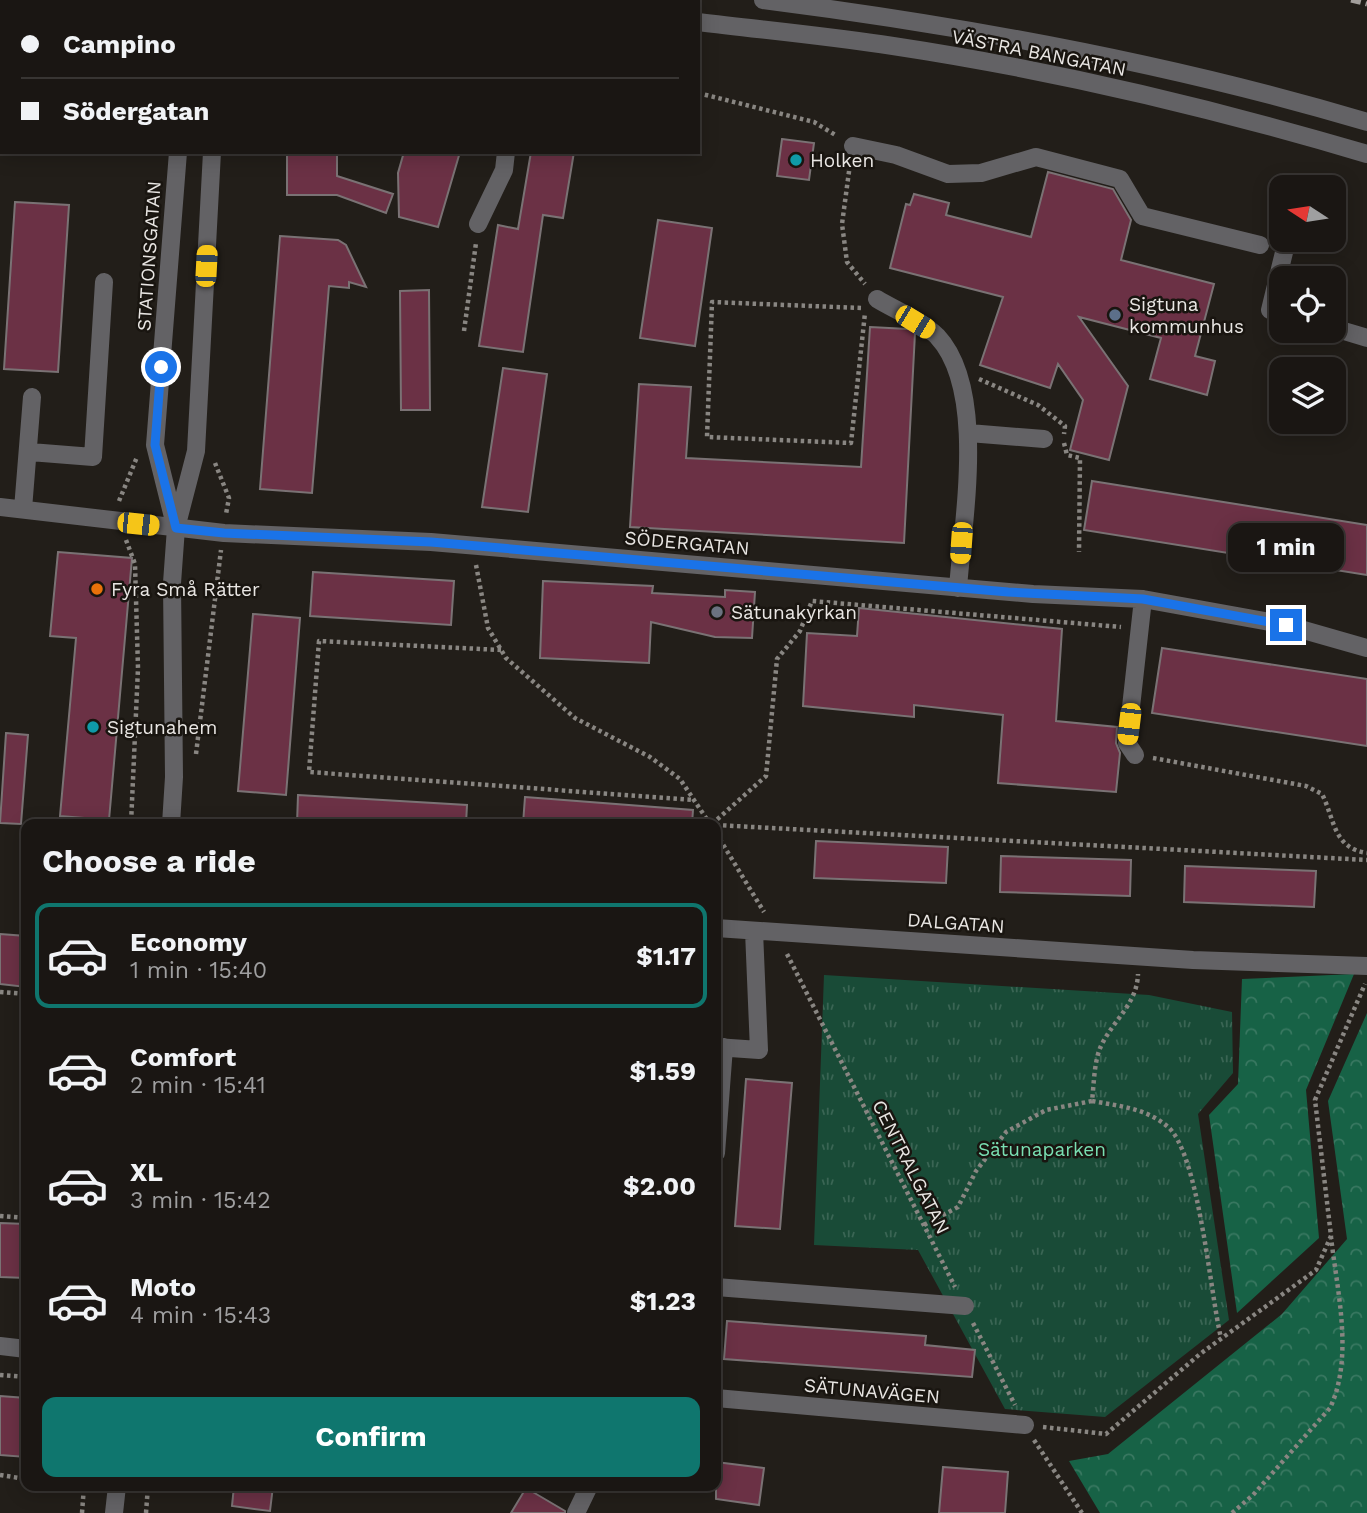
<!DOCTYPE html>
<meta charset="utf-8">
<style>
:root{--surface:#1a1613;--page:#231f1c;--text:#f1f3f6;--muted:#9f9fa0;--line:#383533;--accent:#0f766e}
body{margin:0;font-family:"Work Sans",sans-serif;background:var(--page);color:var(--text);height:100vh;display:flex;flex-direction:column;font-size:26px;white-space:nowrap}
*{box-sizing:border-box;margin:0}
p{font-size:23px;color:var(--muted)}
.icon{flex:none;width:38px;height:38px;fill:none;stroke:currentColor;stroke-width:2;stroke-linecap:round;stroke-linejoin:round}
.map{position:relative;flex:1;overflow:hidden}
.side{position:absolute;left:21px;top:819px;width:700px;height:672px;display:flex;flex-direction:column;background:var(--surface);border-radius:14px;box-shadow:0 4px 18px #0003,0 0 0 2px var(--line)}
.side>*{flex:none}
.hud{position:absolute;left:0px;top:0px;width:700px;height:154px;box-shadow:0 4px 18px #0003,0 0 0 2px var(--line);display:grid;align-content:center;height:154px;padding:0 21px;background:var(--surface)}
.needle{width:46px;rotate:282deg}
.controls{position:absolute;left:1269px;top:175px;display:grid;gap:14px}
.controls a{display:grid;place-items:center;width:77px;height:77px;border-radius:14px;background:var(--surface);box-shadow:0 4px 18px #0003,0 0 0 2px var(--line);font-size:35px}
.end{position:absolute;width:32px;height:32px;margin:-16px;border:9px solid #1a73e8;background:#fff;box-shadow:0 0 0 4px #fff}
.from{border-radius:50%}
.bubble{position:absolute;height:49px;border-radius:14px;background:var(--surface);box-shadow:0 4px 18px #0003,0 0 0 2px var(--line);font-size:23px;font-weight:700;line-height:49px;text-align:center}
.car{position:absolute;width:21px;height:42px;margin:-21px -10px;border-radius:9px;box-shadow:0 0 5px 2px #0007;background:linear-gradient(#f5c518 24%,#345 0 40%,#f5c518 0 76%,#345 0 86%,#f5c518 0)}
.hud b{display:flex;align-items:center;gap:24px;height:66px;font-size:26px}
.hud b+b{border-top:2px solid var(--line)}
.hud i{width:18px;height:18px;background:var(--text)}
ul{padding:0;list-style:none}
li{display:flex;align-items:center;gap:21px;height:105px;margin:0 14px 10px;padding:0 7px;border:4px solid transparent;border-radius:14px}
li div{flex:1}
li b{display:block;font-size:26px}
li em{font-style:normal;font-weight:700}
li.selected{border-color:var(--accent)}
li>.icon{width:63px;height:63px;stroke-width:1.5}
h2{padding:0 21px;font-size:32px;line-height:84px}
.button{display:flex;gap:14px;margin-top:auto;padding:14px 21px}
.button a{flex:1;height:80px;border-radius:14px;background:var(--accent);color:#fff;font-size:28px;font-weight:700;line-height:80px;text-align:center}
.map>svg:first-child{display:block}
</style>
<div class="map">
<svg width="1367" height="1513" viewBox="0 0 1367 1513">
<defs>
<pattern id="forest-crowns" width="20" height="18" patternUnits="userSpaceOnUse" patternTransform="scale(1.75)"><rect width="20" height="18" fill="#176246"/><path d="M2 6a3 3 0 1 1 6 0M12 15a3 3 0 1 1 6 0" fill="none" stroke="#397861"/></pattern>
<pattern id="park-tufts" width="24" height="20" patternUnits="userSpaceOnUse" patternTransform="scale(1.75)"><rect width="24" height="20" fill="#194b37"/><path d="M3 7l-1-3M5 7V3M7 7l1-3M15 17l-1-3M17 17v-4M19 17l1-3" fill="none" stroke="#3a6554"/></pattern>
</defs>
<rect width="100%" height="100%" fill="#221e19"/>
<path fill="url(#forest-crowns)" d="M1354,974L1306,1090L1319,1238L1237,1313L1209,1115L1238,1084L1242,979Z
M1367,1013V1513H1100L1069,1461L1108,1454L1282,1314L1347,1239L1328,1101Z"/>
<path fill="url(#park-tufts)" d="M824,975L1149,995L1232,1012L1233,1073L1198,1114L1229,1320L1105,1417L1005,1409L918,1250L814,1245Z"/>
<path fill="#6b3145" stroke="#7a7274" stroke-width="2" d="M782,139L814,143L809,180L777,176Z
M287,152H337V176L393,194L386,213L337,195H287Z
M404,152H460L438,227L399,217L398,173Z
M531,152H574L563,218L543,215L523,352L479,346L498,225L518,229Z
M1048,172L1113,189L1131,220L1121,260L1214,284L1195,356L1215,361L1207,395L1150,379L1161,338L1079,317L1128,386L1109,460L1070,450L1083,400L1058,364L1050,388L980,365L1003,297L890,268L906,204L910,205L914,194L949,203L946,215L1031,237Z
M15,202L69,205L58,372L4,369Z
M658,220L712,228L695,346L640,338Z
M280,236L338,240L346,245L366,287L349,282V288L329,286L312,493L260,489Z
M429,290L430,410H401L400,291Z
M870,327L908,329L915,333L904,543L630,527L639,384L691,387L686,458L861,467Z
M503,368L547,374L528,512L482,507Z
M1092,481L1367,525V575L1084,530Z
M58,552L132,558L109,820L60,816L76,638L50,636Z
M313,572L454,581L451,625L310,616Z
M543,581L653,586L652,593L725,597V590L755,592L752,638L715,637L651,622L649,663L540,658Z
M859,608L1062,629L1056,721L1117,727L1116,743L1120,753L1116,792L998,783L1003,715L914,705V717L803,706L807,633L857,636Z
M253,614L300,618L286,795L238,791Z
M1162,648L1367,679V746L1152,713Z
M6,733L28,735L21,824L0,823Z
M298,795L467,805L466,824H297Z
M525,797L693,810L692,824H523Z
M816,841L948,847L946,883L814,878Z
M1001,856L1131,860L1130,896L1000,892Z
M1185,866L1316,871L1314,907L1184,902Z
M0,934L26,936V987L0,984Z
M746,1079L792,1083L780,1229L735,1226Z
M0,1223L26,1224V1278L0,1277Z
M727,1321L926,1336L925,1345L975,1350L972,1377L724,1359Z
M0,1396L26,1398V1457L0,1455Z
M716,1462L764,1468L759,1505L716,1499Z
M943,1467L1008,1472L1005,1513H939Z
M234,1486H273L270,1511L232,1506Z
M526,1488L565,1511V1513H511Z"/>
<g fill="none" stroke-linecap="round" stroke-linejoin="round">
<path stroke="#898682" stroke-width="4.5" stroke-dasharray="3.5 3.5" stroke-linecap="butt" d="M339,0L352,2
M255,2L257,0
M600,2V0
M698,93L814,122L837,136
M850,164L842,224L847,262L865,284
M861,308L712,302L707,437L851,443L865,313
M464,331L476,243
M979,379L1038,405L1065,426L1064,434
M1064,443L1067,455L1080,458L1079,552
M215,463L229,498L226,514
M119,501L137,457
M126,540L135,564L138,668L131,824
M476,565L488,628L506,658L575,718L650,757L680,779L710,824
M501,650L319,641L309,772L694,800
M196,754L221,550
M1153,758L1306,786L1322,794C1335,820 1333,848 1367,853
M712,824L766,776L777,659L800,631L812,601L1121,627
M716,825L1367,860
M716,833L764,912
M787,954L955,1287
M0,992L26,994
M1092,1101C1119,1106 1145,1108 1167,1126C1199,1152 1210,1293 1221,1338
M0,1216L26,1218
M924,1225L958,1207L976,1171L1006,1132L1046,1110L1092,1101C1094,1084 1094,1061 1101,1046C1114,1019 1137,1004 1138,974
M973,1323L1015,1405
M0,1375L26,1377
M1043,1427L1106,1434L1200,1354L1316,1270L1331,1236L1315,1100L1365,984
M1034,1440L1082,1513
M0,1475L26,1479
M82,1513L84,1486
M146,1513L148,1486
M1232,1513L1253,1495L1330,1408C1354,1357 1337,1291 1331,1237"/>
<path stroke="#636265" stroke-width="18" d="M17,0L18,2
M186,0V2
M495,0L508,2
M763,0C967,26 1170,63 1367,122
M220,2V0
M540,2L541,0
M698,22C763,30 828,36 893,46C1052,70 1212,108 1367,154
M0,59H2
M853,146L896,155L948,174L981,173L1036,157L1120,179L1142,216L1260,245
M478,224L504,170L506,152
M877,299C895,310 922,321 937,336C987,389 963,519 958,588
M1281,314L1270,310L1287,240
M1334,328L1367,338
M969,433L1044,439
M30,452L93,457L104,282
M0,507L224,533L431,542L1033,594L1143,599L1286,625L1367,648
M23,509L32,397
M175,525L155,445L178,152
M1135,755L1127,743L1143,599
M171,824L174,777L172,583L176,528L196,451L212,152
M716,928L1193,960L1367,966
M716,1047L759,1050L754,931
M716,1153L724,1047
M716,1287L965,1306
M0,1346L26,1349
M716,1398L1025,1425
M114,1513L117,1486
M576,1513L589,1486"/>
<path stroke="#a29e9b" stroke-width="5" stroke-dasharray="10 5" stroke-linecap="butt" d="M1351,0L1367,4"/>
</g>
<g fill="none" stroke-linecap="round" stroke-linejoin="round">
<path stroke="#1a73e8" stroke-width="9" d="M161,367L155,445L176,528L224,533L431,542L1008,592L1143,599L1286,625"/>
</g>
<g fill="#0f9aa8" stroke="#191510" stroke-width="2.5">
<circle cx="796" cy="160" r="7"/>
<circle cx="93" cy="727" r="7"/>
</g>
<circle fill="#5c6f8a" stroke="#191510" stroke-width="2.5" cx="1115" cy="315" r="7"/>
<circle fill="#e8710a" stroke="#191510" stroke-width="2.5" cx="97" cy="589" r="7"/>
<circle fill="#6b7280" stroke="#191510" stroke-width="2.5" cx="717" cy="612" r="7"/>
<g text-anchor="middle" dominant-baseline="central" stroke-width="5" stroke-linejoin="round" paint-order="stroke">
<g font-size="19" fill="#e9e6e3" stroke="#191510">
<text transform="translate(1039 53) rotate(11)">VÄSTRA BANGATAN</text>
<text transform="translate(149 256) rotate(-86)">STATIONSGATAN</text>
<text transform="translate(687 543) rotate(5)">SÖDERGATAN</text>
<text transform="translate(956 923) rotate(4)">DALGATAN</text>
<text transform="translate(911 1167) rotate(63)">CENTRALGATAN</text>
<text transform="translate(872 1391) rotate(5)">SÄTUNAVÄGEN</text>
</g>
<g font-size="19" fill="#e9e6e3" stroke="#191510" text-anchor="start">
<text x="810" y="160">Holken</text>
<text x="1129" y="304">Sigtuna<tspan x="1129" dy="22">kommunhus</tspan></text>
<text x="111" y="589">Fyra Små Rätter</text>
<text x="731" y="612">Sätunakyrkan</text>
<text x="107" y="727">Sigtunahem</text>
</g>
<g font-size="19" fill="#79dfb2" stroke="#191510">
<text x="1042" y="1149">Sätunaparken</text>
</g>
</g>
</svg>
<div class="controls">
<a><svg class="needle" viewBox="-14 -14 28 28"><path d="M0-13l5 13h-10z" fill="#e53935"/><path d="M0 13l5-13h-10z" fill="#9f9fa0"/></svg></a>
<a><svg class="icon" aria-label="locate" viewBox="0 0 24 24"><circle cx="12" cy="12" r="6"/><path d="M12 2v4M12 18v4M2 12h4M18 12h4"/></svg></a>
<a><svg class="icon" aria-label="layers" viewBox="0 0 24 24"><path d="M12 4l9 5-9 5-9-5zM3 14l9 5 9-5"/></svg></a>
</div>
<i class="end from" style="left:161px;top:367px"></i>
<i class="end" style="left:1286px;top:625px"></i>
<div class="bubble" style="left:1228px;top:523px;width:116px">1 min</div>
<i class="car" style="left:206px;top:266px;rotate:3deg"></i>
<i class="car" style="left:915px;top:322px;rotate:121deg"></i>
<i class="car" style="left:138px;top:524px;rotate:96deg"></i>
<i class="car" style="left:961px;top:543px;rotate:184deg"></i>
<i class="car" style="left:1129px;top:724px;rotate:187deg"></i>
<div class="hud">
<b><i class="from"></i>Campino</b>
<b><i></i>Södergatan</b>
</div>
<section class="side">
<h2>Choose a ride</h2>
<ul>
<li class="selected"><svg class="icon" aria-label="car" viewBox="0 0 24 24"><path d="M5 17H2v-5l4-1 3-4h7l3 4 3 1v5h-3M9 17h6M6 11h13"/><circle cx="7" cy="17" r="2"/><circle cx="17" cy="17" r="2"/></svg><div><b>Economy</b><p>1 min · 15:40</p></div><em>$1.17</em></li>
<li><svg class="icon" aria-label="car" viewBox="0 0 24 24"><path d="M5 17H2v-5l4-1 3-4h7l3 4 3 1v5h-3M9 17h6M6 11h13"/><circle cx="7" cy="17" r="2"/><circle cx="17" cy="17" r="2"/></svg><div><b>Comfort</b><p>2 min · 15:41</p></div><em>$1.59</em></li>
<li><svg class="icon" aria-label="car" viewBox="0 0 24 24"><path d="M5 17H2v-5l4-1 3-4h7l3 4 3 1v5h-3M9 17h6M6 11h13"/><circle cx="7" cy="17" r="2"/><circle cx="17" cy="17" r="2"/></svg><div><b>XL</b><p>3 min · 15:42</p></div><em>$2.00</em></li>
<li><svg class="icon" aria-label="car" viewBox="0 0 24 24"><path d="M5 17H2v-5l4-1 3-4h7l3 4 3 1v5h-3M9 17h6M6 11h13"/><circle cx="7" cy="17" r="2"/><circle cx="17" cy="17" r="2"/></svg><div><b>Moto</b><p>4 min · 15:43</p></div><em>$1.23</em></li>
</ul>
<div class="button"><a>Confirm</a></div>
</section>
</div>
